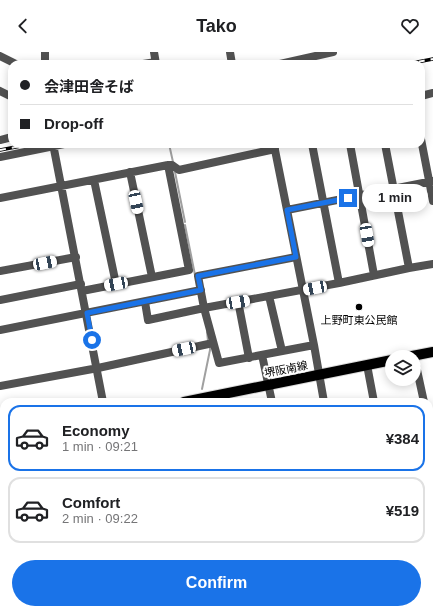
<!DOCTYPE html>
<meta charset="utf-8">
<style>
:root{--surface:#fff;--page:#f6f6f6;--text:#202124;--muted:#757577;--line:#e0e0e0;--accent:#1a73e8}
body{margin:0;font-family:Arial,"Noto Sans JP",sans-serif;background:var(--page);color:var(--text);height:100vh;display:flex;flex-direction:column;font-size:15px;white-space:nowrap}
*{box-sizing:border-box;margin:0}
p{font-size:13px;color:var(--muted)}
.icon{flex:none;width:22px;height:22px;fill:none;stroke:currentColor;stroke-width:2;stroke-linecap:round;stroke-linejoin:round}
.map{position:relative;flex:1;overflow:hidden}
.panel{position:absolute;left:0px;top:346px;width:433px;height:216px;display:flex;flex-direction:column;background:var(--surface);border-radius:12px 12px 0 0;box-shadow:0 2px 10px #0003}
.panel>*{flex:none}
.top-card{position:absolute;left:8px;top:8px;width:417px;height:88px;border-radius:12px;box-shadow:0 2px 10px #0003;display:grid;align-content:center;height:88px;padding:0 12px;background:var(--surface)}
.tools{position:absolute;left:385px;top:298px;display:grid;gap:8px}
.tools a{display:grid;place-items:center;width:36px;height:36px;border-radius:50%;background:var(--surface);box-shadow:0 2px 10px #0003;font-size:20px}
.end{position:absolute;width:18px;height:18px;margin:-9px;border:5px solid #1a73e8;background:#fff;box-shadow:0 0 0 2px #fff}
.from{border-radius:50%}
.bubble{position:absolute;height:28px;border-radius:14px;background:var(--surface);box-shadow:0 2px 10px #0003;font-size:13px;font-weight:800;line-height:28px;text-align:center}
.car{position:absolute;width:12px;height:24px;margin:-12px -6px;border-radius:5px;box-shadow:0 0 3px 1px #0007;background:linear-gradient(#fff 24%,#345 0 40%,#fff 0 76%,#345 0 86%,#fff 0)}
.top-card b{display:flex;align-items:center;gap:14px;height:38px;font-size:15px}
.top-card b+b{border-top:1px solid var(--line)}
.top-card i{width:10px;height:10px;background:var(--text)}
ul{padding:7px 0 0;list-style:none}
li{display:flex;align-items:center;gap:12px;height:66px;margin:0 8px 6px;padding:0 4px;border:2px solid var(--line);border-radius:12px}
li div{flex:1}
li b{display:block;font-size:15px}
li em{font-style:normal;font-weight:800}
li.on{border-color:var(--accent)}
li>.icon{width:36px;height:36px;stroke-width:1.5}
.action{display:flex;gap:8px;margin-top:auto;padding:8px 12px}
.action a{flex:1;height:46px;border-radius:24px;background:var(--accent);color:#fff;font-size:16px;font-weight:800;line-height:46px;text-align:center}
header{display:flex;justify-content:space-between;align-items:center;height:52px;padding:0 12px;background:var(--surface);font-size:18px;font-weight:800}
.map>svg:first-child{display:block}
</style>
<header><svg class="icon" aria-label="back" viewBox="0 0 24 24"><path d="M15 5l-7 7 7 7"/></svg>Tako<svg class="icon" aria-label="heart" viewBox="0 0 24 24"><path d="M12 20l-8-8c-3-5 5-10 8-4 3-6 11-1 8 4z"/></svg></header>
<div class="map">
<svg width="433" height="562" viewBox="0 0 433 562">
<rect width="100%" height="100%" fill="#fff"/>
<path fill="#d9d9d9" d="M114,558H304L310,562H116Z"/>
<g fill="none" stroke-linecap="round" stroke-linejoin="round">
<path stroke="#a0a0a0" stroke-width="2" d="M169,92L173,110
M175,120L185,170
M185,173L195,223
M207,280L208,289
M202,337L210,298V294
M0,483L4,478
M0,537L2,562"/>
<defs>
<path id="major" d="M407,305L433,300
M184,350L392,308
M0,387L4,386"/>
</defs>
<use href="#major" stroke="#dbdbdb" stroke-width="12"/>
<path stroke="#525252" stroke-width="8" d="M45,0V12
M154,0L156,12
M230,0L232,12
M0,4L16,12
M143,12L156,10
M280,12L333,0
M0,39L12,45
M421,44L433,41
M421,87L433,149
M0,88L12,85
M53,92L103,350
M312,92L339,231
M350,92L374,223
M385,92L409,216L433,212
M274,93L314,293L324,350
M0,105L64,92
M130,120L152,225
M94,128L116,232
M0,146L168,113H172L179,118L275,97
M287,158L433,129
M296,205L198,224L204,256L219,311L314,293
M0,219L76,205
M82,239L189,218L168,113
M269,244L282,299
M0,248L81,232
M238,249L249,306
M145,250L148,268L204,256L339,231L409,216
M0,278L201,238
M262,303L272,350
M414,304L424,350
M367,313L374,350
M0,334L98,316L213,291
M429,375L433,394
M429,415L433,414
M0,465L4,471
M41,558L42,562
M112,558L113,562
M331,558L337,562
M366,558L367,562"/>
<use href="#major" stroke="#000" stroke-width="10"/>
<defs>
<path id="rail" d="M407,12L433,7
M0,98L31,92"/>
</defs>
<use href="#rail" stroke="#000" stroke-width="3.5"/>
<use href="#rail" stroke="#fff" stroke-width="2" stroke-dasharray="6" stroke-linecap="butt"/>
</g>
<g fill="none" stroke-linecap="round" stroke-linejoin="round">
<path stroke="#1a73e8" stroke-width="5" d="M92,288L87,261L201,238L198,224L296,205L287,158L348,146"/>
</g>
<circle fill="#000" stroke="#fff" stroke-width="1.5" cx="359" cy="255" r="4"/>
<g text-anchor="middle" dominant-baseline="central" stroke-width="4" stroke-linejoin="round" paint-order="stroke">
<g font-size="11" fill="#000" stroke="#fff">
<text x="359" y="268">上野町東公民館</text>
</g>
<g font-size="11" fill="#000" stroke="#fff">
<text transform="translate(286 317) rotate(-11)">堺阪南線</text>
</g>
</g>
</svg>
<div class="tools">
<a><svg class="icon" aria-label="layers" viewBox="0 0 24 24"><path d="M12 4l9 5-9 5-9-5zM3 14l9 5 9-5"/></svg></a>
</div>
<i class="end from" style="left:92px;top:288px"></i>
<i class="end" style="left:348px;top:146px"></i>
<div class="bubble" style="left:362px;top:132px;width:66px">1 min</div>
<i class="car" style="left:136px;top:150px;rotate:168deg"></i>
<i class="car" style="left:367px;top:183px;rotate:170deg"></i>
<i class="car" style="left:45px;top:211px;rotate:79deg"></i>
<i class="car" style="left:116px;top:232px;rotate:259deg"></i>
<i class="car" style="left:315px;top:236px;rotate:259deg"></i>
<i class="car" style="left:238px;top:250px;rotate:80deg"></i>
<i class="car" style="left:184px;top:297px;rotate:258deg"></i>
<div class="top-card">
<b><i class="from"></i>会津田舎そば</b>
<b><i></i>Drop-off</b>
</div>
<section class="panel">
<ul>
<li class="on"><svg class="icon" aria-label="car" viewBox="0 0 24 24"><path d="M5 17H2v-5l4-1 3-4h7l3 4 3 1v5h-3M9 17h6M6 11h13"/><circle cx="7" cy="17" r="2"/><circle cx="17" cy="17" r="2"/></svg><div><b>Economy</b><p>1 min · 09:21</p></div><em>¥384</em></li>
<li><svg class="icon" aria-label="car" viewBox="0 0 24 24"><path d="M5 17H2v-5l4-1 3-4h7l3 4 3 1v5h-3M9 17h6M6 11h13"/><circle cx="7" cy="17" r="2"/><circle cx="17" cy="17" r="2"/></svg><div><b>Comfort</b><p>2 min · 09:22</p></div><em>¥519</em></li>
</ul>
<div class="action"><a>Confirm</a></div>
</section>
</div>
